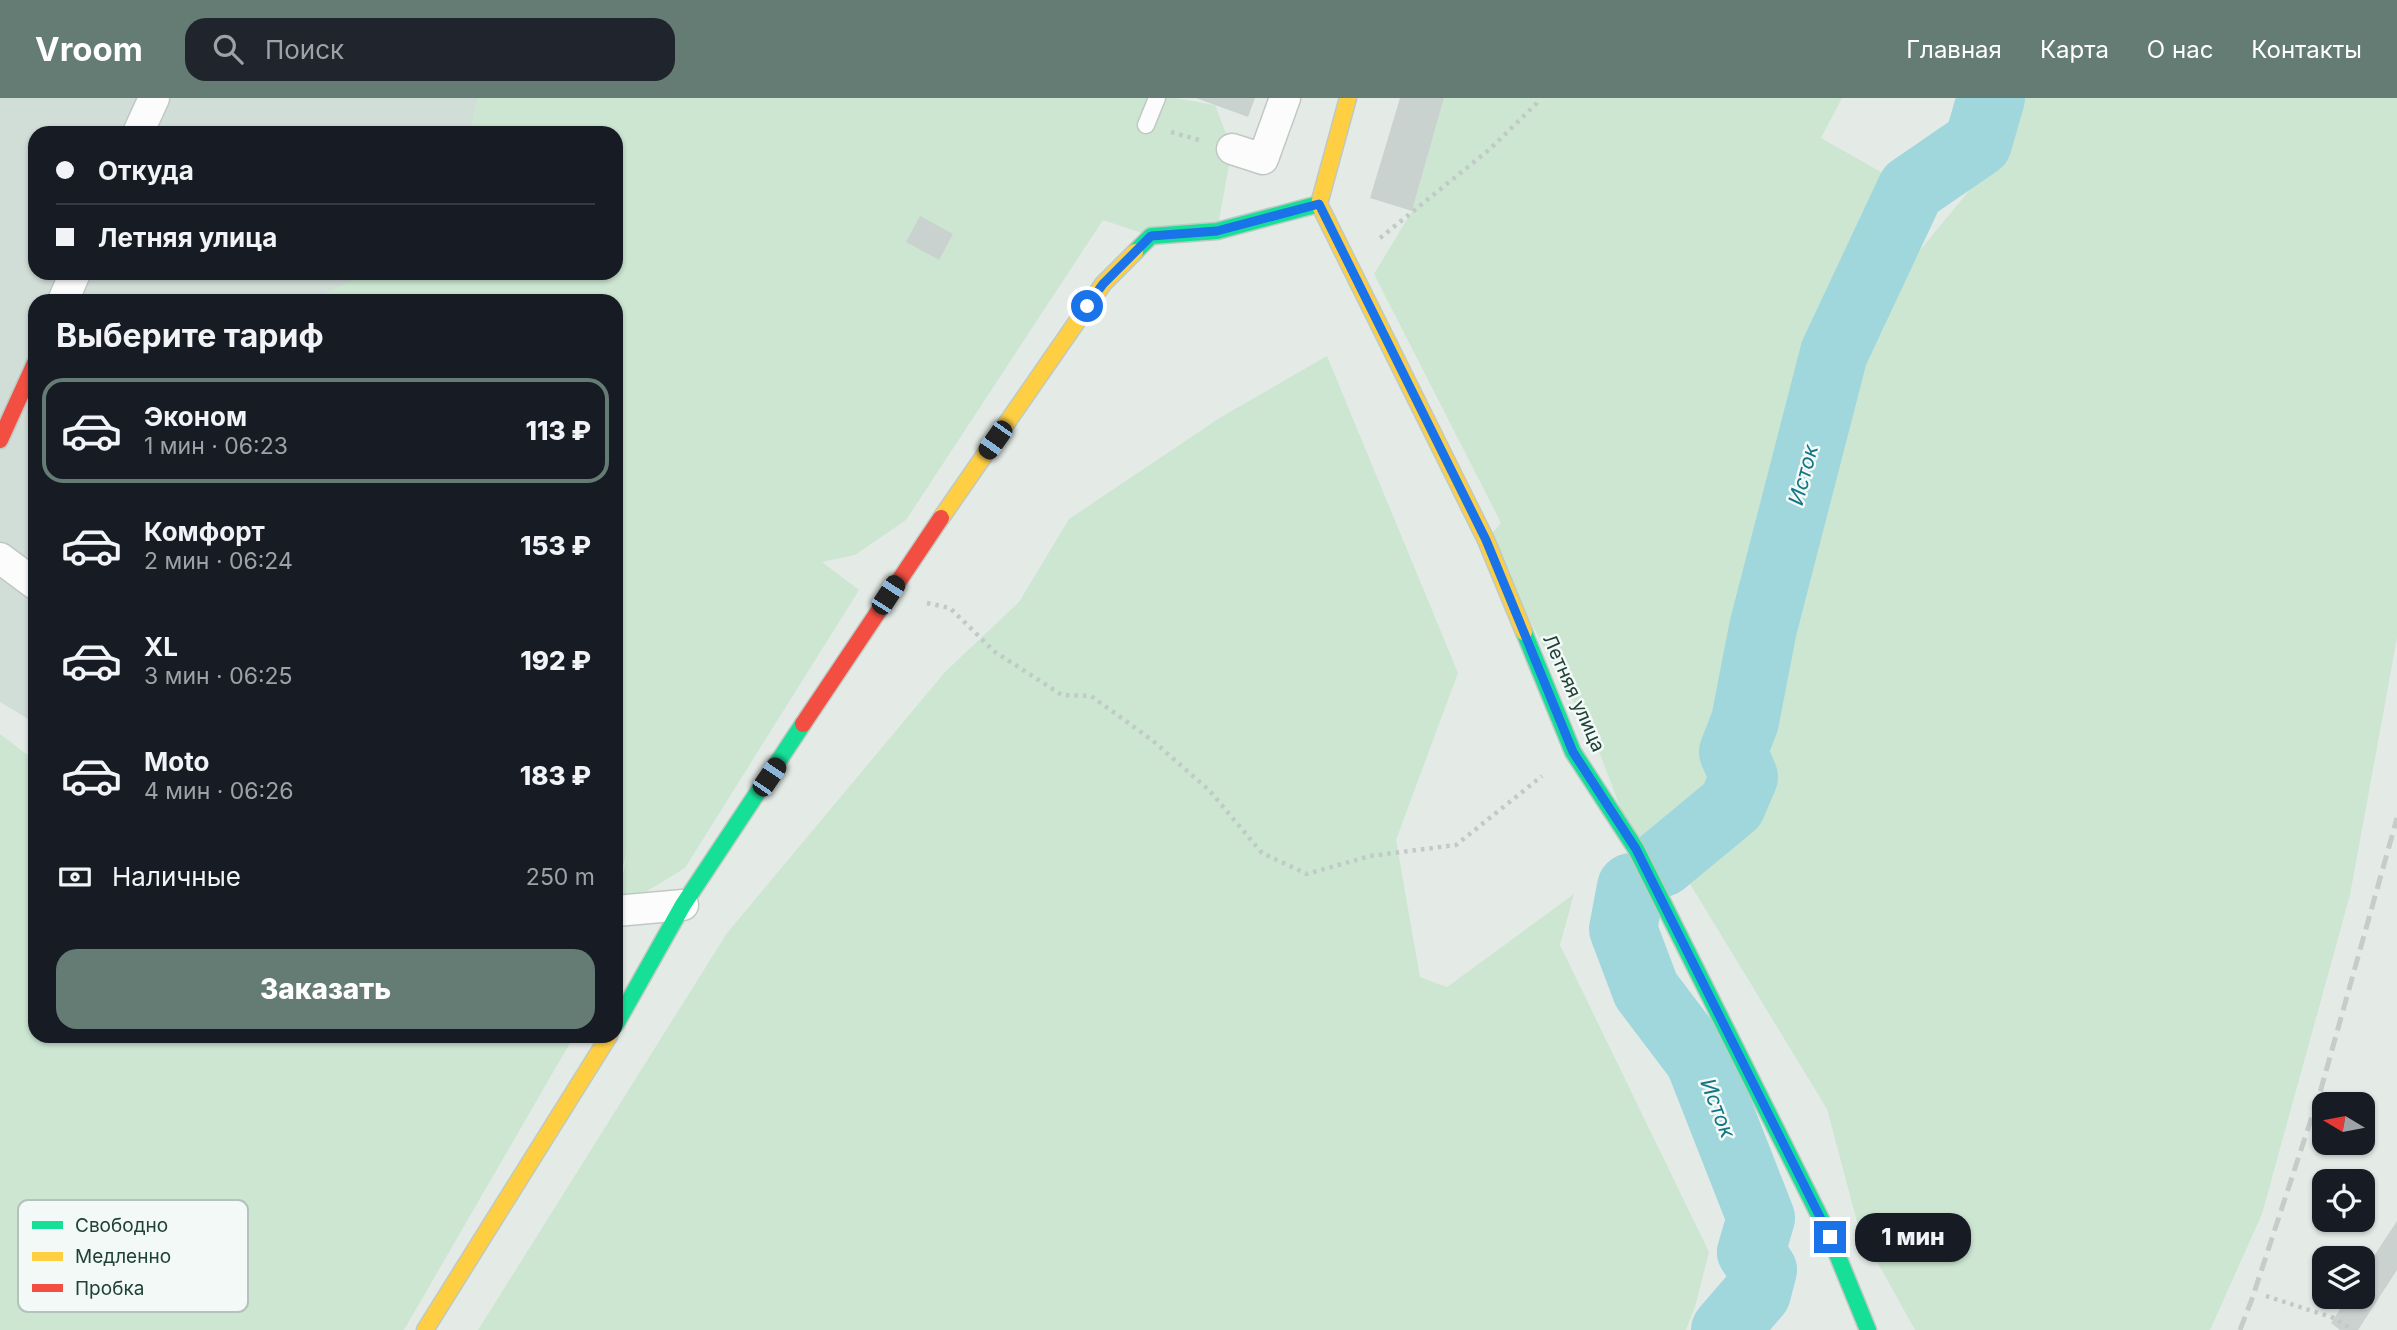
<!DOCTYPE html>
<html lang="ru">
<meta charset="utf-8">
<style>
:root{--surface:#171b24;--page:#20242c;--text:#f1f3f6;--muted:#9ea1a6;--line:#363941;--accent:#647c74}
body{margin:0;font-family:Inter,sans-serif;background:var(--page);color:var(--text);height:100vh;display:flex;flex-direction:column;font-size:26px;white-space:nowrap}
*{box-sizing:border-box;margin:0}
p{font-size:23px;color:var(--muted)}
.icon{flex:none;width:38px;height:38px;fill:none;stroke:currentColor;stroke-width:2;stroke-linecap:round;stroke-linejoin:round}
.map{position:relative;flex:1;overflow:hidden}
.drawer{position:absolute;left:28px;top:196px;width:595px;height:749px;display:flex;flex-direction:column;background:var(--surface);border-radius:21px;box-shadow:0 2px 5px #0004}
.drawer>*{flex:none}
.top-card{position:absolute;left:28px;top:28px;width:595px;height:154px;border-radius:21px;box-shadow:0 2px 5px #0004;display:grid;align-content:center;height:154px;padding:0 28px;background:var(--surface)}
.needle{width:46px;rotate:280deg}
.tools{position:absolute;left:2312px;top:994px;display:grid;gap:14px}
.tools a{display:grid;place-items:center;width:63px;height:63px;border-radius:14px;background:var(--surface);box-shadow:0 2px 5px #0004;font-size:35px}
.end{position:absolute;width:32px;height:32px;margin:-16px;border:9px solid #1a73e8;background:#fff;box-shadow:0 0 0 4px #fff}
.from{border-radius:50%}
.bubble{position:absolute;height:49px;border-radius:21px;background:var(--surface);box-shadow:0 2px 5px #0004;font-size:23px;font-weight:800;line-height:49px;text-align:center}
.car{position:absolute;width:21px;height:42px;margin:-21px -10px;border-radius:9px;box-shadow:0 0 5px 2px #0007;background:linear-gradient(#222 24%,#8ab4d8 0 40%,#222 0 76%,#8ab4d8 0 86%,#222 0)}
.top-card b{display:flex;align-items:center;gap:24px;height:66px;font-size:26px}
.top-card b+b{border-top:2px solid var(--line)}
.top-card i{width:18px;height:18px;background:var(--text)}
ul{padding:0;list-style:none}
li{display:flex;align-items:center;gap:21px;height:105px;margin:0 14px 10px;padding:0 14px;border:4px solid transparent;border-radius:21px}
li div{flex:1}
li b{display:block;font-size:26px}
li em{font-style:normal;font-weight:800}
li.on{border-color:var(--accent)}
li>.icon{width:63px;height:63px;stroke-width:1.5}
h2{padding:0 28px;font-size:32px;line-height:84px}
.pay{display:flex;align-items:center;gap:18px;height:77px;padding:0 28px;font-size:26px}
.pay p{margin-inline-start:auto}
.cta{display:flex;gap:14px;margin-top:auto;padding:14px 28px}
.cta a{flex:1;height:80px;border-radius:21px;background:var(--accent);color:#fff;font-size:28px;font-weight:800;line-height:80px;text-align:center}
header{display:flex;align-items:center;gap:42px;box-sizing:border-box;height:98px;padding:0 35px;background:var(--accent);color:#fff}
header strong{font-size:33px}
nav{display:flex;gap:38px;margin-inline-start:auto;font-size:24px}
.search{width:490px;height:63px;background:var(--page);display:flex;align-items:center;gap:18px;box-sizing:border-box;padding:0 24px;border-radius:21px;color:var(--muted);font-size:26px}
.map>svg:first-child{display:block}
</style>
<header>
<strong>Vroom</strong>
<div class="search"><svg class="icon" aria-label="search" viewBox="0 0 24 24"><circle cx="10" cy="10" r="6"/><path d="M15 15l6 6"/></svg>Поиск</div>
<nav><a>Главная</a><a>Карта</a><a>О нас</a><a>Контакты</a></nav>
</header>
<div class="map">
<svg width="2397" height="1232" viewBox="0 0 2397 1232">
<rect width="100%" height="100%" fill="#e4ebe7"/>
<path fill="#d1ddd7" d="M0,0H478L470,35H35V175H421L407,203H35V625L0,604Z"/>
<path fill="#cce6d2" d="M478,0H1175L1215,7L1232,51L1217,133L1151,138L1103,122L906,422L855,457L822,464L859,492L685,770L616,812L627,756L616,787V203H308L369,175H616V35H470Z
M1444,0H1842L1821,40L1911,91L1837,252L1983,76L2006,0H2397V540L2350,797L2262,1116L2210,1232H1915L1859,1131L1827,1011L1673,758L1662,765L1636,751L1595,643L1486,442L1501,425L1374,176L1412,113Z
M1327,258L1458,575L1396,742L1420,879L1447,889L1574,796L1560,847L1709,1154L1695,1209L1686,1232H478L727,835L945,574L1019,504L1069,421L1221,319Z
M0,636L29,658L35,652V938H574L404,1232H0Z"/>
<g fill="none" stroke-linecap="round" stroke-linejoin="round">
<path stroke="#a0d7dd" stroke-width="68" d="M1662,765L1732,707L1744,679L1733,654L1745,623L1763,530L1834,255L1911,91L1978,45L1991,0
M1631,789L1623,831L1646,892L1699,962L1761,1120L1751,1154L1763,1172L1757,1195L1725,1232"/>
</g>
<path fill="#cad2cf" d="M1196,0H1255L1248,19Z
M1400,0H1444L1412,113L1370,100Z
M920,118L953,136L939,162L906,144Z
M2397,1123V1172L2358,1232H2340L2331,1225L2348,1199H2362V1176Z"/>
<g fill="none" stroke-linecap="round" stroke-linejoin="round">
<defs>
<path id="lane" d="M1146,27L1157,0"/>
<path id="street" d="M138,35L154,0
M1232,51L1263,61L1285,0
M63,203L75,175
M0,460L35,486
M616,813L683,807"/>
<path id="fast" d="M1135,154L1151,138L1217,133L1319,106
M1524,534L1573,654L1636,751L1830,1139L1868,1232
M616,926L683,807L803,626"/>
<path id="slow" d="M1348,0L1319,106L1486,442L1524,534
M941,420L1103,186L1135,154
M425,1232L609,938"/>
<path id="jam" d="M0,342L35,265
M803,626L941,420"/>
</defs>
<use href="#lane" stroke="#c1c8c4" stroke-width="19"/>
<use href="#street" stroke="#c1c8c4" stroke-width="33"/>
<use href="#fast" stroke="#bfc9c4" stroke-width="19"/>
<use href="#slow" stroke="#bfc9c4" stroke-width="19"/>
<use href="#jam" stroke="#bfc9c4" stroke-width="19"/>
<path stroke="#c0cbc6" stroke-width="4.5" stroke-dasharray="3.5 5" stroke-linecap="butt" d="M1171,34L1199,42
M1380,140L1490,51L1536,6L1539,0
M927,505L950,510L995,554L1062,597L1091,598L1152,642L1209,692L1262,755L1307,776L1370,758L1456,747L1542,678
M2266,1198L2334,1220L2353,1232"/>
<use href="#lane" stroke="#fbfcfb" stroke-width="16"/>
<use href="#street" stroke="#fbfcfb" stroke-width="30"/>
<use href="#fast" stroke="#16e098" stroke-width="16"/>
<use href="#slow" stroke="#ffcf43" stroke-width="16"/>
<use href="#jam" stroke="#f24e42" stroke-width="16"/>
<path stroke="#c7ccca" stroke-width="5" stroke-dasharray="14 7" stroke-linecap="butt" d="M2240,1232L2252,1201L2321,991L2397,720"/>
</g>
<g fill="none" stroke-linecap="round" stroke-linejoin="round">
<path stroke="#1a73e8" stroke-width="9" d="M1087,208L1103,186L1151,138L1217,133L1319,106L1486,442L1573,654L1636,751L1830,1139"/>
</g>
<g text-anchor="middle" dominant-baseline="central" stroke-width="5" stroke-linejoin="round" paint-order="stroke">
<g font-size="19" fill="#1f4136" stroke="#f2f9f6">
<text transform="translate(1574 595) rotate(66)">Летняя улица</text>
</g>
<g font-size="21" font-style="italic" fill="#127684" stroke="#f2f9f6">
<text transform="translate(1803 377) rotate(-75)">Исток</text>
<text transform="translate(1718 1010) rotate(69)">Исток</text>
</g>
</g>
<rect x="18" y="1102" width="230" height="112" rx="10" fill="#f2f9f6" stroke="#b3c2bc" stroke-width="2"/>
<rect x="32" y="1123" width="31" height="8" fill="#16e098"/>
<rect x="32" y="1154" width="31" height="9" fill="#ffcf43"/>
<rect x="32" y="1186" width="31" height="8" fill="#f24e42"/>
<g font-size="19" fill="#1f4136">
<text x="75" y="1134">Свободно</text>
<text x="75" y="1165">Медленно</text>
<text x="75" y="1197">Пробка</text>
</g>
</svg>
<div class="tools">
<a><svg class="needle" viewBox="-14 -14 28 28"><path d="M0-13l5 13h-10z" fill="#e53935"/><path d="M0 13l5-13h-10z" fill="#9ea1a6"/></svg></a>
<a><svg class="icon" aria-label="locate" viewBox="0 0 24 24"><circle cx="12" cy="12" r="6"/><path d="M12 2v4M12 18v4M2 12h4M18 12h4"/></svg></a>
<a><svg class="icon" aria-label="layers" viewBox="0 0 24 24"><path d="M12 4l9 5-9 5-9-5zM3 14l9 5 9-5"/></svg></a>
</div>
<i class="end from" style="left:1087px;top:208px"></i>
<i class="end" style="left:1830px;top:1139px"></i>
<div class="bubble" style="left:1855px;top:1115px;width:116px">1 мин</div>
<i class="car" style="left:995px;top:342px;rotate:215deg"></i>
<i class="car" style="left:888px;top:497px;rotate:33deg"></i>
<i class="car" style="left:769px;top:679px;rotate:34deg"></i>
<div class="top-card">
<b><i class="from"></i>Откуда</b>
<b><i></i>Летняя улица</b>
</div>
<section class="drawer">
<h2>Выберите тариф</h2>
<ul>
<li class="on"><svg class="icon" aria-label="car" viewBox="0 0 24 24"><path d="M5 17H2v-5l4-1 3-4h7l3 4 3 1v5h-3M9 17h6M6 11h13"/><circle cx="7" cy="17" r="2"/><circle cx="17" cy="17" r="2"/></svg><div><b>Эконом</b><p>1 мин · 06:23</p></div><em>113 ₽</em></li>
<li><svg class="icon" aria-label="car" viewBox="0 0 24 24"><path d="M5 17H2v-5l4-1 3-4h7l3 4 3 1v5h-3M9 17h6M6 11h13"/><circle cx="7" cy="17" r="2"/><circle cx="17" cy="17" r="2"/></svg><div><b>Комфорт</b><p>2 мин · 06:24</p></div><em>153 ₽</em></li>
<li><svg class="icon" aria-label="car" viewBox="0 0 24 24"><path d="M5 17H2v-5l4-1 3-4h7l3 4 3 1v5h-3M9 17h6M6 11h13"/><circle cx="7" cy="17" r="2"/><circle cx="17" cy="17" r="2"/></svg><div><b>XL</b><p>3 мин · 06:25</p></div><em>192 ₽</em></li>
<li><svg class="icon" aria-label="car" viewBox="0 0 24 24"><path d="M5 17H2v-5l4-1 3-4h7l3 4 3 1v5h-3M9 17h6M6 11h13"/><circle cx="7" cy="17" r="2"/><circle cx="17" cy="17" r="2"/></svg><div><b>Moto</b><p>4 мин · 06:26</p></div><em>183 ₽</em></li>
</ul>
<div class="pay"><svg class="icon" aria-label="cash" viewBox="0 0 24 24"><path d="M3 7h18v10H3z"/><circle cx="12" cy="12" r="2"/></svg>Наличные<p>250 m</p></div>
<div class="cta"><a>Заказать</a></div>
</section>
</div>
